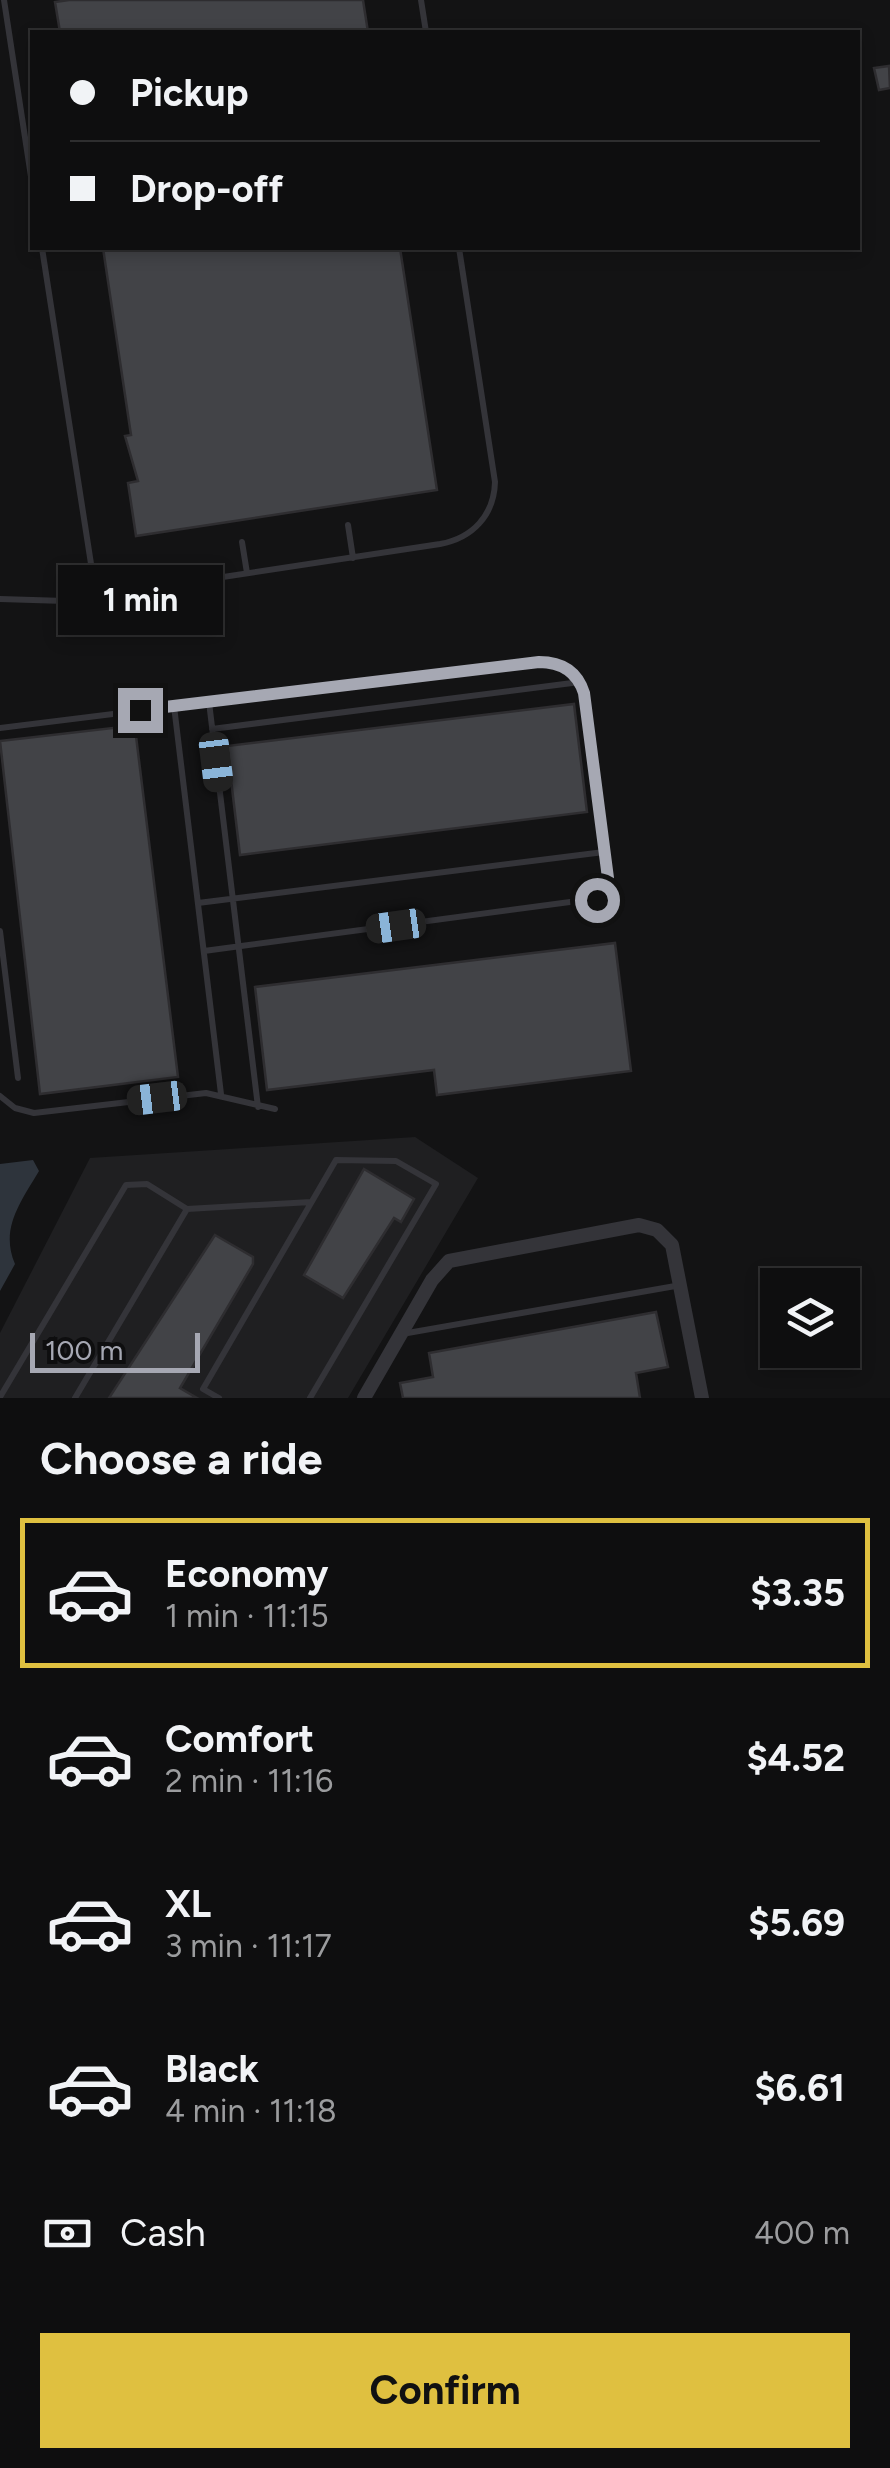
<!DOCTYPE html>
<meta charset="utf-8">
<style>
:root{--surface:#0e0e0f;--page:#1c1c1d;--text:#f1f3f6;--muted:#9b9c9e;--line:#2e2e2f;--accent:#dfc040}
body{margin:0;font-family:Figtree,sans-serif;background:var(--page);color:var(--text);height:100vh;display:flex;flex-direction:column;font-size:38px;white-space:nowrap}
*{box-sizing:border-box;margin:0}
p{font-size:32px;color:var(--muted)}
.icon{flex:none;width:55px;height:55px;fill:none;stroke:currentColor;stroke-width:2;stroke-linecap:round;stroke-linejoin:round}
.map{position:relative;height:1398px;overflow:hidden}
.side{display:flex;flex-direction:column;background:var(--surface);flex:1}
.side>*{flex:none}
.hud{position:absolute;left:30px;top:30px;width:830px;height:220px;border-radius:0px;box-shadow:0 5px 15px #0003,0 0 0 2px var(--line);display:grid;align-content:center;height:220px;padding:0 40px;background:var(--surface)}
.buttons{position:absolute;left:760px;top:1268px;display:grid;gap:20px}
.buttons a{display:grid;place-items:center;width:100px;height:100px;border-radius:0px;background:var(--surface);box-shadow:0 5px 15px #0003,0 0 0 2px var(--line);font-size:50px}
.scale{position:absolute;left:30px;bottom:25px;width:170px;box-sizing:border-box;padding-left:10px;border:5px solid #a6a8b3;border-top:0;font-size:28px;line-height:35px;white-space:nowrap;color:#a6a8b3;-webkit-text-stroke:8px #0e0e0f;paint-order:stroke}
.end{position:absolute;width:45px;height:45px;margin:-22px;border:12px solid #a6a8b3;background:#111;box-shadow:0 0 0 5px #111}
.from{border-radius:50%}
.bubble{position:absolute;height:70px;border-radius:0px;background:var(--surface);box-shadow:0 5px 15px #0003,0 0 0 2px var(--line);font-size:32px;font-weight:700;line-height:70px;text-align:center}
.car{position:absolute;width:30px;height:60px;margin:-30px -15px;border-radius:12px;box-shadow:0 0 8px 2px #0007;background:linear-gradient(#222 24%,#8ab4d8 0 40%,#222 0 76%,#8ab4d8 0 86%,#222 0)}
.hud b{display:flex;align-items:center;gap:35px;height:95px;font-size:38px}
.hud b+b{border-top:2px solid var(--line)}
.hud i{width:25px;height:25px;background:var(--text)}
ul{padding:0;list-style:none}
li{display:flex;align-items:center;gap:30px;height:150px;margin:0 20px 15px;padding:0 20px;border:5px solid transparent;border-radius:0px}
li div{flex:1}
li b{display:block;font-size:38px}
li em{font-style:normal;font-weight:700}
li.selected{border-color:var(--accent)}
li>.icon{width:90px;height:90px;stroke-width:1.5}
h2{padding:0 40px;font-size:45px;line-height:120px}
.pay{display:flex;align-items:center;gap:25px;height:110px;padding:0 40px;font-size:38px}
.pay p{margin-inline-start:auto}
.action{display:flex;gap:20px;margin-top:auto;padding:20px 40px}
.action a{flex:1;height:115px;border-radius:0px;background:var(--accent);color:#111;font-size:40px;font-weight:700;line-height:115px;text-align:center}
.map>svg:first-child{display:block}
</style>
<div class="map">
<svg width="890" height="1398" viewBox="0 0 890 1398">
<rect width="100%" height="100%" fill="#131314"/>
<path fill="#1f1f21" d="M415,1137L478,1178L348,1398H0V1333L90,1158Z"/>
<path fill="#2e343c" d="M33,1160L39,1171C20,1203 0,1229 15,1264L0,1291V1164Z"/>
<path fill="#424347" stroke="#2e2d30" stroke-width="2.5" d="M69,0H363L368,32H60L55,2Z
M889,66L890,88L879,90L874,68Z
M103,248H400L437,490L136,536L128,483L138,481L125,436L131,435Z
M574,704L587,812L240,855L227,746Z
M147,724L149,734L136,736L178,1077L40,1094L0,741Z
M615,943L631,1071L437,1095L434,1070L267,1090L255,987Z
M364,1169L414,1199L401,1222L394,1218L343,1298L304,1275Z
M215,1235L253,1257V1264L180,1388L197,1398H109Z
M656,1312L668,1367L636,1373L640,1398H403L400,1383L433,1377L429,1353Z"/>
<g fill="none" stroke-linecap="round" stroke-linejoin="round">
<path stroke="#343439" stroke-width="6" d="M4,0L32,183
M421,0L426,32
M42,248L96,596
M348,525L353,558
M242,542L247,573
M0,599L65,601L440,544C473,538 494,515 495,482L459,248
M209,702L258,1107
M174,706L221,1094
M0,728L539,661L566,667L580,681L607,878L600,898L204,951
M212,729L580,682
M198,903L604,852
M0,931L18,1078
M0,1096L15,1108L34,1113L206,1093L275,1109
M402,1334L681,1285
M0,1397L126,1185L147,1184L187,1209
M75,1398L187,1209L311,1202
M219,1398L203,1389L336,1160L396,1161L436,1184L310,1398"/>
<path stroke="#343439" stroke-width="14" d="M364,1398L432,1280L449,1261L639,1225L657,1230L672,1245L702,1398"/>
</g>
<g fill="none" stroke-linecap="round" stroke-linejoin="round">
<path stroke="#a6a8b3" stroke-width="12" d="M140,710L539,662C561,662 577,671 584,693L608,878L606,891L597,900"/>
</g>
</svg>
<div class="buttons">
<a><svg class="icon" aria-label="layers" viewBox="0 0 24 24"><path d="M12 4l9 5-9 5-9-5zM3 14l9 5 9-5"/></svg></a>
</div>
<div class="scale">100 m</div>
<i class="end from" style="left:597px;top:900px"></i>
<i class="end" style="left:140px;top:710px"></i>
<div class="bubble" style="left:58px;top:565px;width:165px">1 min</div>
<i class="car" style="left:216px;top:762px;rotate:173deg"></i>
<i class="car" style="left:396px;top:926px;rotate:262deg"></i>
<i class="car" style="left:157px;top:1098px;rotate:263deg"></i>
<div class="hud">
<b><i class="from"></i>Pickup</b>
<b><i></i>Drop-off</b>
</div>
</div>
<section class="side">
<h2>Choose a ride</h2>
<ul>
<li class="selected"><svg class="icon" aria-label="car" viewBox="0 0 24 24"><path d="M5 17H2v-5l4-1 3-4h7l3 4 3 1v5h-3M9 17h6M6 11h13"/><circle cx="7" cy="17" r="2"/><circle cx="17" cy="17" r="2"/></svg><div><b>Economy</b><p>1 min · 11:15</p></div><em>$3.35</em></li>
<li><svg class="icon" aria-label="car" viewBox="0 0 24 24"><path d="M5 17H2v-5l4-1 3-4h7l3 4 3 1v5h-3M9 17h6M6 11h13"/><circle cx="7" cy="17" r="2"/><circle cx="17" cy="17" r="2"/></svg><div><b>Comfort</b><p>2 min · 11:16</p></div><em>$4.52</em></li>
<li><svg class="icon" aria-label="car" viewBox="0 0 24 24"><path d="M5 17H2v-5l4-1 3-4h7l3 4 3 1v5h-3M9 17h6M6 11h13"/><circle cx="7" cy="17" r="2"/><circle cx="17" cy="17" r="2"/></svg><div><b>XL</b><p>3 min · 11:17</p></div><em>$5.69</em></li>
<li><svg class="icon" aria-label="car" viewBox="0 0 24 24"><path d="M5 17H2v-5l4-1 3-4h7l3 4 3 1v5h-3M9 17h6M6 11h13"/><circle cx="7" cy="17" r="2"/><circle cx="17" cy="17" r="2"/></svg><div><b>Black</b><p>4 min · 11:18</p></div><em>$6.61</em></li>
</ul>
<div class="pay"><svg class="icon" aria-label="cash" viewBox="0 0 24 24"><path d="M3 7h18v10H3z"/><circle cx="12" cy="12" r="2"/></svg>Cash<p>400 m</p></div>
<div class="action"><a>Confirm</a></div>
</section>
